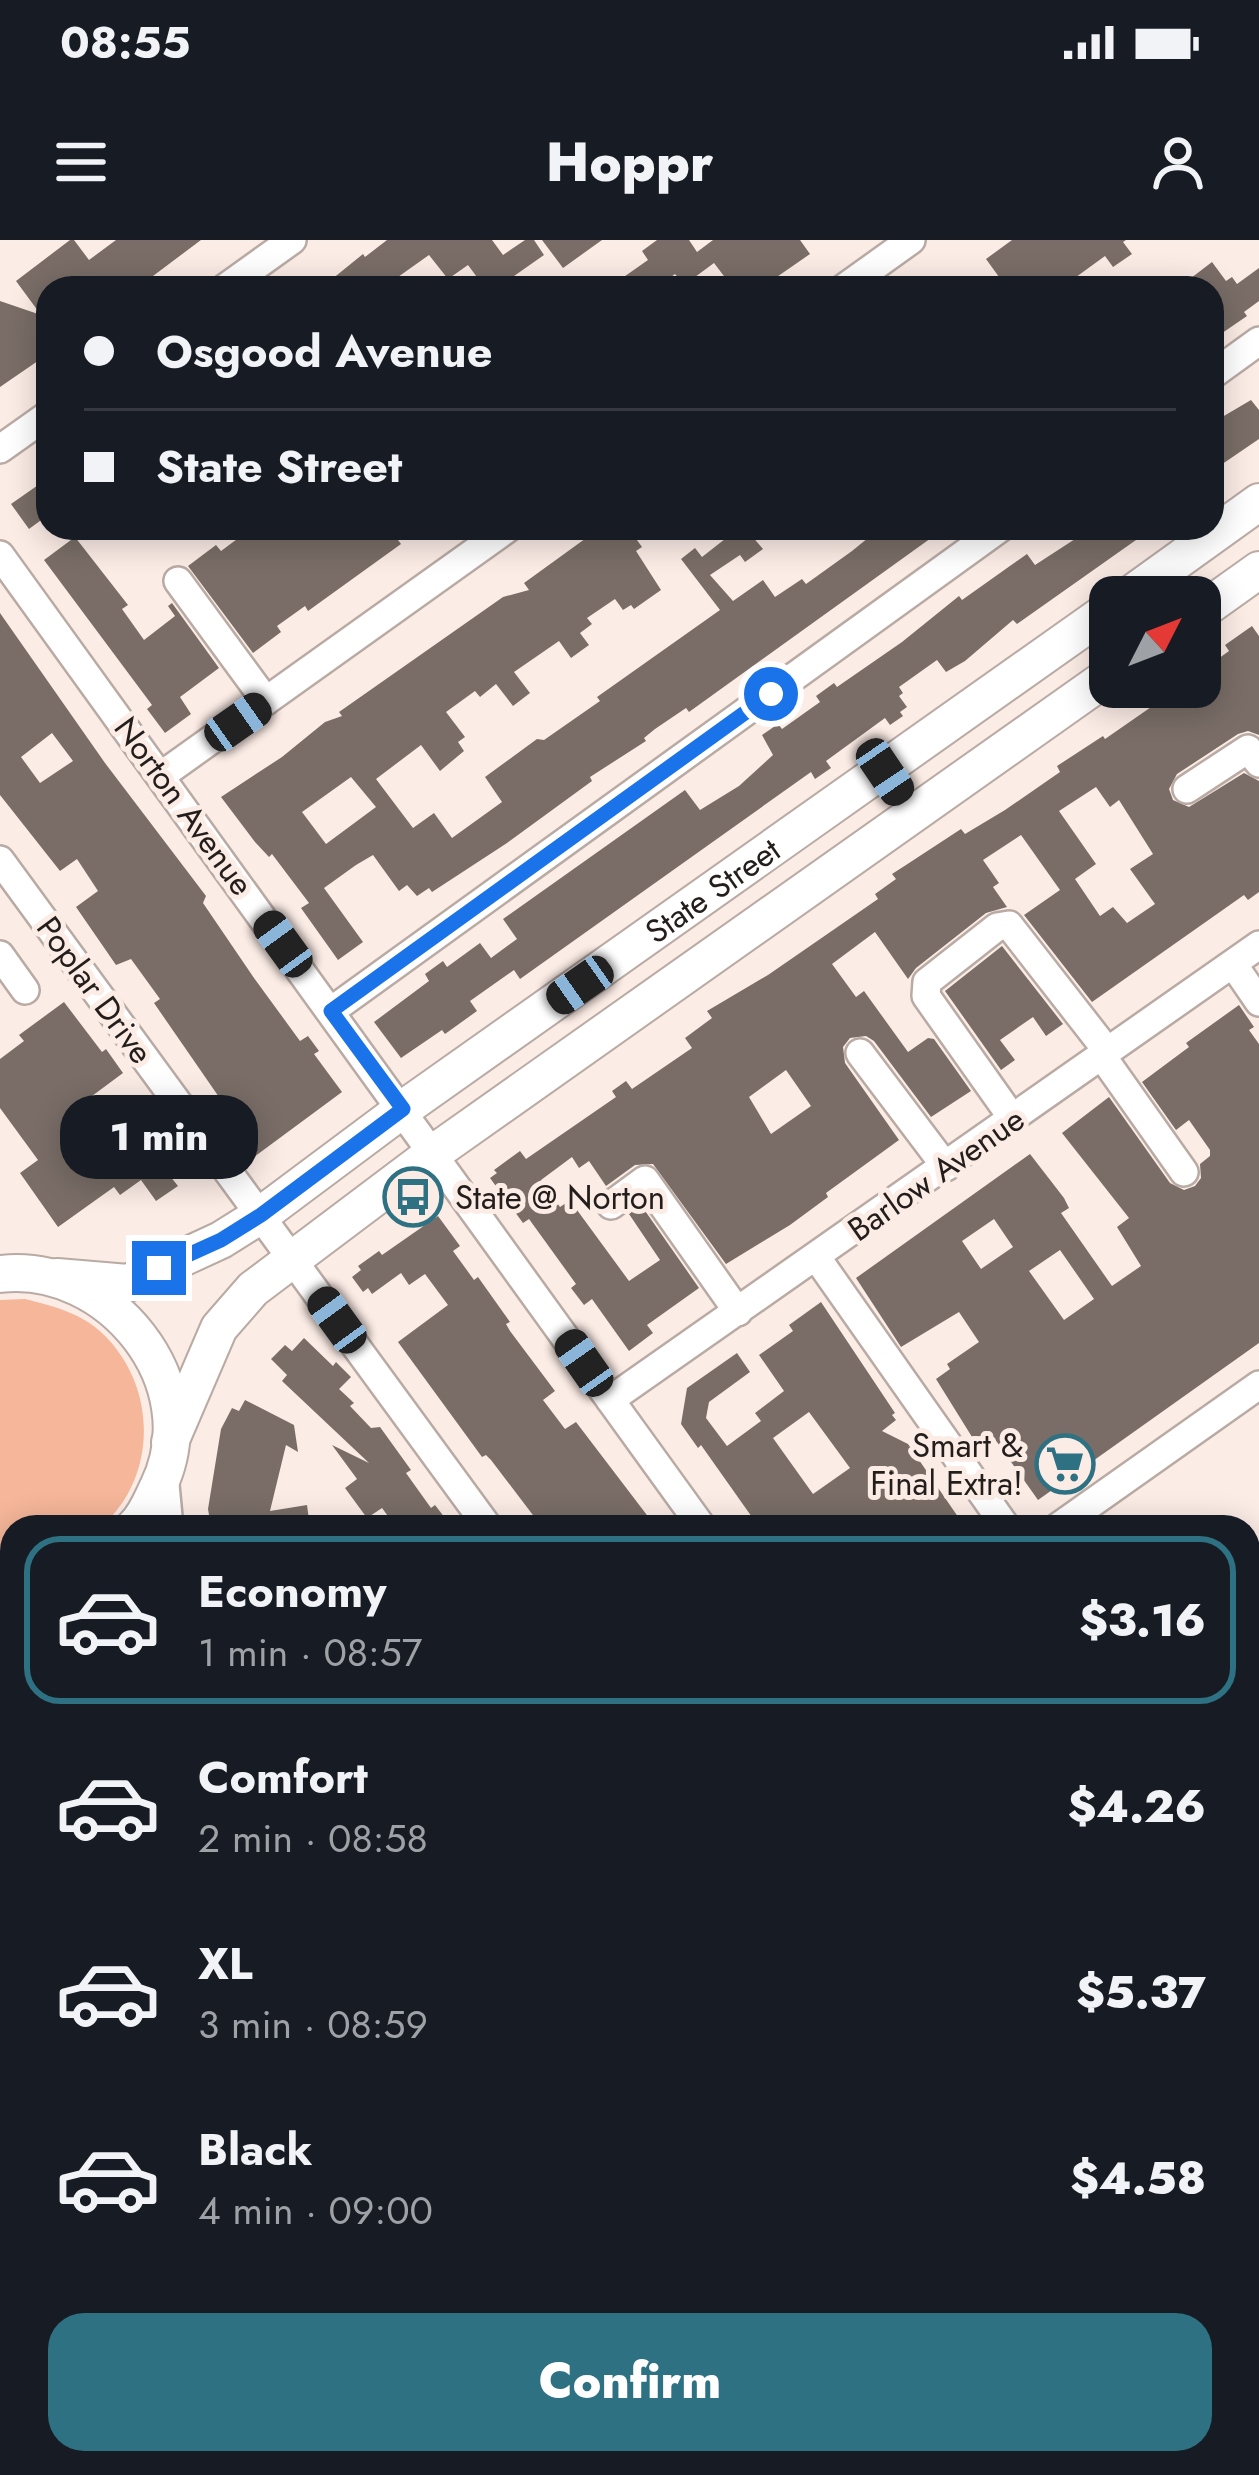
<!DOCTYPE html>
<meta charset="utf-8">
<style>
:root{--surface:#171b24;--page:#242831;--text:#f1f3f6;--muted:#9ea1a6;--line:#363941;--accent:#2e7182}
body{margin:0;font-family:Jost,sans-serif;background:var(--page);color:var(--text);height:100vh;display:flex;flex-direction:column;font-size:45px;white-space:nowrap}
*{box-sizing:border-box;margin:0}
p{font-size:39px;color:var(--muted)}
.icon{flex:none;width:66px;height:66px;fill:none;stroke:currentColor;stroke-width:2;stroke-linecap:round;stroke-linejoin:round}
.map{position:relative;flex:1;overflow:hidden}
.sheet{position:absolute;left:0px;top:1275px;width:1260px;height:960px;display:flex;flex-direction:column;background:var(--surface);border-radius:36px 36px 0 0;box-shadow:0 6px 30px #0003}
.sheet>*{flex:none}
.banner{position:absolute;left:36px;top:36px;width:1188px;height:264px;border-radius:36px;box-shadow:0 6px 30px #0003;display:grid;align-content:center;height:264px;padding:0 48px;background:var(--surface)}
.needle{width:78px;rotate:48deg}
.tools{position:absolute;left:1089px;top:336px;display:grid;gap:24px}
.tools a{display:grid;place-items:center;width:132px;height:132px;border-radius:24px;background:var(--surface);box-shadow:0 6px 30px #0003;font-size:60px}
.end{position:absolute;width:54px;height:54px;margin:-27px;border:15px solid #1a73e8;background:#fff;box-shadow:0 0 0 6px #fff}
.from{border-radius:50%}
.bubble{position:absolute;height:84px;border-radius:36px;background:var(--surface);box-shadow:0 6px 30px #0003;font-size:39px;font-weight:800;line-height:84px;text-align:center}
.car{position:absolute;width:36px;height:72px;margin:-36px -18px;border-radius:15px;box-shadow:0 0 9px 3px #0007;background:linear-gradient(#222 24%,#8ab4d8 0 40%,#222 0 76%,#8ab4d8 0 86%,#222 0)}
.banner b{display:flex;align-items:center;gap:42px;height:114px;font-size:45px}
.banner b+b{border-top:3px solid var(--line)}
.banner i{width:30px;height:30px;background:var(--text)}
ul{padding:21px 0 0;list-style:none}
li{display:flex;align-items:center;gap:36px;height:168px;margin:0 24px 18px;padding:0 24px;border:6px solid transparent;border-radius:36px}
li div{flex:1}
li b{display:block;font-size:45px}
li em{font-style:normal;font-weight:800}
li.current{border-color:var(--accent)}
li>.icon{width:108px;height:108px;stroke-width:1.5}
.action{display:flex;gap:24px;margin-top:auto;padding:24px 48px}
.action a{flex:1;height:138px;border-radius:36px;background:var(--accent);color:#fff;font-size:48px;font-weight:800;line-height:138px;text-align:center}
.status{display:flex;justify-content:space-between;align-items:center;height:84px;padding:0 60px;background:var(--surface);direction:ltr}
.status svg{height:33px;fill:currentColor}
header{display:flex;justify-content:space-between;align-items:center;height:156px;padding:0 48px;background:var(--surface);font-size:54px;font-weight:800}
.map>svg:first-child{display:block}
</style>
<div class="status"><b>08:55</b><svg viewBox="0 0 49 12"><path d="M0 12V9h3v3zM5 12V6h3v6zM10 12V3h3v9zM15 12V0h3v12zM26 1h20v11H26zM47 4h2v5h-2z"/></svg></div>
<header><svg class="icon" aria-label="menu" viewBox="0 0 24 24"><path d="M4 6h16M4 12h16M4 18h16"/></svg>Hoppr<svg class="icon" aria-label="person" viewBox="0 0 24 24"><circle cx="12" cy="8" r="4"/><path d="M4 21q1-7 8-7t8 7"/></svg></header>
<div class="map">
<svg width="1259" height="2235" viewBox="0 0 1259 2235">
<rect width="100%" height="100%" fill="#fcece6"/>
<path fill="#f5b699" d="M25,1059C53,1066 81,1073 102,1093C158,1146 158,1237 101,1287H12V1321L0,1319V1060Z"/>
<path fill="#7a6d67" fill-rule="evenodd" d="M70,0H74L89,20L116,0H201L137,48H48V114L0,147V61L41,75L16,41Z
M387,0H492L503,15L525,0H534L544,15L497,48H485L468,25L448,39L429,15L398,37L406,48H321L363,14L365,17Z
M542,0H602L563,28Z
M657,0H689L697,12L713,0H800L810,14L761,48H733L714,23L691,40L688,36L681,41L675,34L656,48H608L648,20L642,11Z
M1012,0H1126L1123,2L1132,14L1113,27L1105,16L1061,48H1007L986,19Z
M1212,22L1226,41L1232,37L1237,44L1259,28V61L1244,72L1247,76L1212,100V48H1178Z
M1251,160L1259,170V199L1212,231V183Z
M41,243L48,253V275L29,289L11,264Z
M252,288H415L398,300L401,304L308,371L305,366L277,386L281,392L253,413L188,326L216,305L221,311Z
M600,288H654L637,300L642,307L636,311L661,350L634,369L631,365L623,370L615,359L587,378L592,384L580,393L589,405L571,418L559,401L514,432L530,453L513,466L496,444L480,457L475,451L446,472L465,497L458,502L464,511L440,531L421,505L376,539L413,588L434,573L452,598L502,562L485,537L537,499L544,500L600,461L597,457L720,370L681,319L695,308L702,317L739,288H745L763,309L745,322L740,315L710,335L733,361L763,340L775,357L802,339L806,344L852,311L868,298L861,288H945L689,472L686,468L655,489L644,498L646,501L590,537L592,541L507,603L432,652L429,648L417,656L407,645L399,651L373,615L356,625L324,648L363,702L338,720L301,668L309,663L272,614L269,617L255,602L221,557L282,517L325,482L342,476L339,472L503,357L529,350L524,343ZM351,537L376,567L326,604L302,572Z
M1092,288H1153L1017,384L1013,380L965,421L946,432L937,420L899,447L903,453L899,456L907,467L900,472L903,476L890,485L885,478L826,521L831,528L815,539L811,532L520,739L514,730L470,761L477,771L445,794L442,790L401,818L374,782L429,741L425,734L443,721L447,727L480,703L491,718L517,699L503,679L685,550L700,570L739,546L773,515L762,495L778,484L782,489L820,462L816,456L834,443L837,447L902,402L959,356L962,360L1027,314L1035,325Z
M75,297L128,365L122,369L144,400L175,376L168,366L172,363L219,428L180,457L191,474L165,493L147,469L152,465L44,320Z
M0,373L105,523L206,656L203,663L254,738L300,801L308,796L319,811L314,814L342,852L254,917L224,877L230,873L154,763L160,759L131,719L116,725L76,667L98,651L77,619L60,631L0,555ZM52,493L73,521L40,543L21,517Z
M1252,386L1259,396V495L1248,491L1238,494L1177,534L1169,549L1173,560L1189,567L1244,533L1259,541V652L1248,660L1244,655L1092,762L1024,675L1060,650L1021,595L983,620L999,643L993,647L1007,667L986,673L916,728L908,739L875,692L832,724L856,757L864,751L908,812L928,798L934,799L971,851L931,877L874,801L866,796L850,798L843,807L845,823L899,900L826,953L828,957L790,985L726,1024L653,924L635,925L606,946L589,921L579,928L572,917L541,940L560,967L569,961L577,970L629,1041L660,1020L629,974L641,965L699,1048L647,1085L653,1093L629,1111L592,1059L584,1065L571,1048L576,1044L529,979L523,983L490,938L497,933L494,930L520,911L526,919L616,857L612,851L626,841L632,849L692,808L685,798L712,778L707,771L768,735L878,659L875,654L896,639L892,634L906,625L961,589L965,594L1005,570L1060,532L1057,526L1103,496L1105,499L1180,447H1200V438L1214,428L1211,424L1229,411L1225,405ZM1096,547L1110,567L1119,560L1153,614L1130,629L1155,664L1127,683L1113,667L1100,676L1075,639L1096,624L1059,571ZM786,830L811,866L771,894L749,857Z
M1002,706L1063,784L1046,796L1033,777L1000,800L1015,820L1001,830L945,751Z
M64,762L102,812L106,809L123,833L92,856L114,886L133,872L176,932L170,936L178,946L156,961L141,940L120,955L114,947L58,987L20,933L38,920L0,868V819L24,801L19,795Z
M1239,765L1254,787L1249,790L1259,804V1103L1038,1260L992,1195L977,1205L936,1139L950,1129L947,1124L979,1102L959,1072L901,1107L856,1038L1030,914L1064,958L1069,968L1061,973L1112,1046L1141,1026L1117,987L1129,978L1062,893L1109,857L1170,943L1184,950L1195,946L1201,938L1200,924L1210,916V910L1189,880L1176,890L1142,842L1189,807L1186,803ZM994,979L1013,1007L981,1029L962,1001ZM1060,1010L1094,1059L1064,1080L1029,1031Z
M438,976L460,1006L453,1011L474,1040L478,1037L510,1082L506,1084L510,1091L555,1151L543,1160L565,1189L576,1182L656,1287H542L491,1220L486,1215L482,1217L398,1102L448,1065L425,1034L409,1045L401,1033L372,1054L368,1048L363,1052L352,1037L361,1030L358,1026L379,1011L382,1015Z
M821,1062L895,1173L892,1175L896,1180L882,1191L908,1204L965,1287H776L771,1278L759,1287L701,1205L698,1208L681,1184L687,1148L737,1113L750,1132L709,1162L706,1178L727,1206L761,1181L755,1173L784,1151L759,1115L793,1091L789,1085ZM809,1172L850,1228L813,1254L773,1198Z
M304,1098L333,1126L336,1122L351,1137L339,1149L354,1163L350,1166L371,1188L380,1187L411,1230L406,1233L431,1268L435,1265L445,1278L441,1281L445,1287H396L382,1268L367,1278L345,1248L357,1239L332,1205L369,1223L282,1141L287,1135L271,1119L285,1105L292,1111Z
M245,1160L294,1185L298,1212L286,1205L270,1271L307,1265L310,1287H211L208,1269L221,1189L232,1168L239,1171Z"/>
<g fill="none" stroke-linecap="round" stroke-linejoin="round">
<defs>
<path id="minor" d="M225,48L292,0
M844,48L911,0
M1212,135L1259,101
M0,209L48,175
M0,315L702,1287
M178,341L266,461
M162,535L508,288
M1187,549L1248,509L1259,523
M0,620L488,1287
M0,715L25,750
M1233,724L1259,762
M331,771L1000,288
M860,813L946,927
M1102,816L1184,932
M1013,879L926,756L927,742L997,687L1009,685L1108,812
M611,965L645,940L738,1072
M817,1018L1006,1287
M610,1160L1259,705
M164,1234L169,1287
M1058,1287L1259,1145
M1258,1320L1259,1321
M1248,1642L1259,1625
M0,1718L12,1734
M0,1954L12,1970
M1248,1985L1259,1977
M1248,2034L1259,2048
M114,2223L124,2235
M305,2223L314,2235
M366,2223L374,2235
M846,2223L863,2235
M61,2235L78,2223
M221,2235L236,2223
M632,2235L640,2223"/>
<g id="major">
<path d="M1127,357L1259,262"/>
<path d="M1200,372L1259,330"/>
<path d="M0,1034C109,1021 209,1143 158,1247C151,1261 146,1276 134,1287"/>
<path id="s1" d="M57,1037L128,1043L221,1000L261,975L403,869L1110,369"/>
<path d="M170,1202L219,1088L253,1049L435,912L1110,435"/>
<path d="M0,1343L12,1345"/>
<path d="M1248,1437L1259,1420"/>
<path d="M1248,1527L1259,1509"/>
<path d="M0,2218L12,2235"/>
<path d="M729,2235L737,2223"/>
<path d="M784,2235L792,2223"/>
</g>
</defs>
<use href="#minor" stroke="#b9aaa4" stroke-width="32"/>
<use href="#major" stroke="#b9aaa4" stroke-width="40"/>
<use href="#minor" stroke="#fff" stroke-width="27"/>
<use href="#major" stroke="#fff" stroke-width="36"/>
</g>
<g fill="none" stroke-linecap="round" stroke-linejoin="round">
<path stroke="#1a73e8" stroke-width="15" d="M159,1028L221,1000L261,975L403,869L331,771L771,454"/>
</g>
<defs>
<symbol id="bus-ring" viewBox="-11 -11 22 22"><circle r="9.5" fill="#fcece6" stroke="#2e7182" stroke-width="1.5"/><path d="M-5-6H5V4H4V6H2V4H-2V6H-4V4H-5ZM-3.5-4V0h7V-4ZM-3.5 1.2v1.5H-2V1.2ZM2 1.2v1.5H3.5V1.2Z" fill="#2e7182"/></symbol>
<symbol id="supermarket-ring" viewBox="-11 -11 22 22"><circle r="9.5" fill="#fcece6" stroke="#2e7182" stroke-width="1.5"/><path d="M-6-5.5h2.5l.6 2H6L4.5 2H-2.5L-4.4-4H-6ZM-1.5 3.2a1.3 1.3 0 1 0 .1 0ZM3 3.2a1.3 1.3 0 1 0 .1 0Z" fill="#2e7182"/></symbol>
</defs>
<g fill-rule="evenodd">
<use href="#bus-ring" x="380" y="924" width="66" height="66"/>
<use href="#supermarket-ring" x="1032" y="1191" width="66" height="66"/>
</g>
<g text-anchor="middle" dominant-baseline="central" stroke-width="10" stroke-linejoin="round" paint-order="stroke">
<g font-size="33" fill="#231e1b" stroke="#fcece6">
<text transform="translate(184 566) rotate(54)">Norton Avenue</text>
<text stroke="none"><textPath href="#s1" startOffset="777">State Street</textPath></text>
<text transform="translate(95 750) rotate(54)">Poplar Drive</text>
<text transform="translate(936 934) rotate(-35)">Barlow Avenue</text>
</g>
<g font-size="33" fill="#231e1b" stroke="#fcece6" text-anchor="start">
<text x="455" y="957">State @ Norton</text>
<text x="1023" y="1205" text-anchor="end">Smart &amp;<tspan x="1023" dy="38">Final Extra!</tspan></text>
</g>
</g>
</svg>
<div class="tools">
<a><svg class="needle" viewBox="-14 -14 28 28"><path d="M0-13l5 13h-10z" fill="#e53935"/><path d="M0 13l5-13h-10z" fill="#9ea1a6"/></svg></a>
</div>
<i class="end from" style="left:771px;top:454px"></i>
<i class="end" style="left:159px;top:1028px"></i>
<div class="bubble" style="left:60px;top:855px;width:198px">1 min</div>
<i class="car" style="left:238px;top:482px;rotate:55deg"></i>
<i class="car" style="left:885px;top:532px;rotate:146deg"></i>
<i class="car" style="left:283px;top:704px;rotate:324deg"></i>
<i class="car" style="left:580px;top:745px;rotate:235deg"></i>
<i class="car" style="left:337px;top:1080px;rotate:324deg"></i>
<i class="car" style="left:584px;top:1123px;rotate:325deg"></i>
<div class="banner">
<b><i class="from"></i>Osgood Avenue</b>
<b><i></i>State Street</b>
</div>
<section class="sheet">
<ul>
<li class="current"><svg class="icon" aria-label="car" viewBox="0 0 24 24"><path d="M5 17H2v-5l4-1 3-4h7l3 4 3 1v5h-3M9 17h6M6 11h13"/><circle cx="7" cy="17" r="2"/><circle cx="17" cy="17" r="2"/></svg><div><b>Economy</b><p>1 min · 08:57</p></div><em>$3.16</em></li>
<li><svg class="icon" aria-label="car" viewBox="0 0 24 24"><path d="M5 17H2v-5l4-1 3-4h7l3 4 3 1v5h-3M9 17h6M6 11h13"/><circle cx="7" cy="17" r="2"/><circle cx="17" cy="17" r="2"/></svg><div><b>Comfort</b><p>2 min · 08:58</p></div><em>$4.26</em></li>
<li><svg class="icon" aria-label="car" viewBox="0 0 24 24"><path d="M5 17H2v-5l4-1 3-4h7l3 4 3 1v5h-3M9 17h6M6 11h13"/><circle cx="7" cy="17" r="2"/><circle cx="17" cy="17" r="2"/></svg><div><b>XL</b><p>3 min · 08:59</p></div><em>$5.37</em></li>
<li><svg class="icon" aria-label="car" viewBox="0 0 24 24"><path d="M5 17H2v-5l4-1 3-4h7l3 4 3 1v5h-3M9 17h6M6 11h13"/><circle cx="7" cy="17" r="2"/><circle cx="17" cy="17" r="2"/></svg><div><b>Black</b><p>4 min · 09:00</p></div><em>$4.58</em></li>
</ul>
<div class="action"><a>Confirm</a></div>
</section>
</div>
